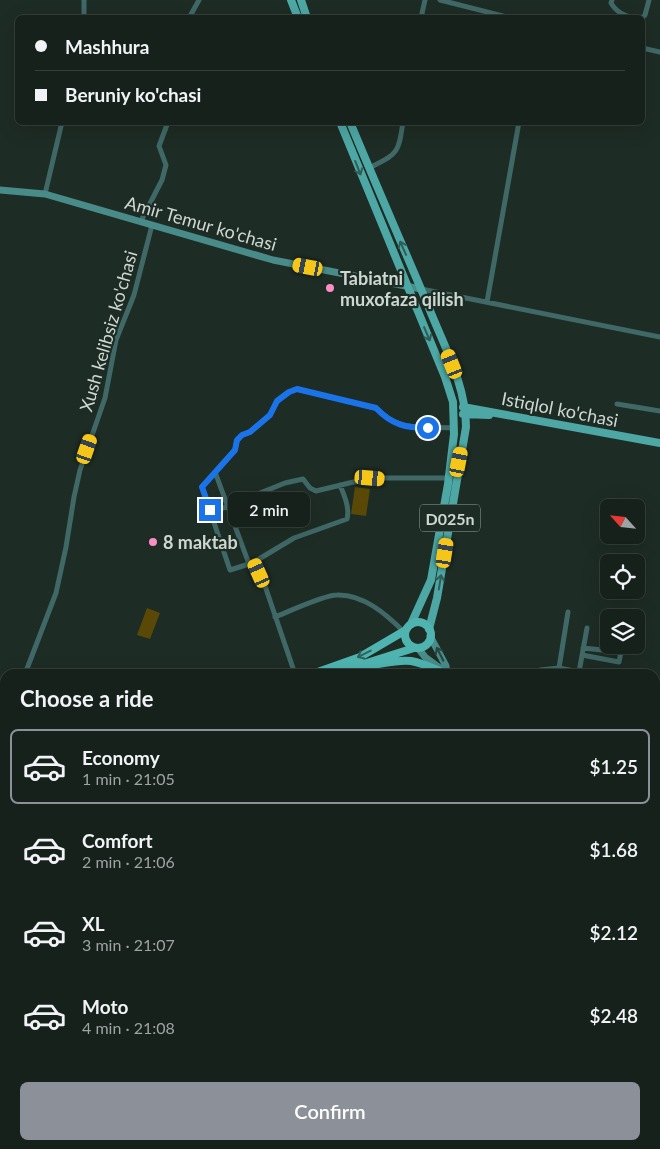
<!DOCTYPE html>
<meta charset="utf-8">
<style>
:root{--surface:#16211b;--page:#232e28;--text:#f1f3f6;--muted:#9ea3a3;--line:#353e3a;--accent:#8c9099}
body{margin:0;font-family:Lato,sans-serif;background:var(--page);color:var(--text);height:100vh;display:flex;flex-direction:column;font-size:19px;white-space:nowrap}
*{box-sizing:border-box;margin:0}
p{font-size:16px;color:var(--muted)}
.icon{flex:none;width:28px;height:28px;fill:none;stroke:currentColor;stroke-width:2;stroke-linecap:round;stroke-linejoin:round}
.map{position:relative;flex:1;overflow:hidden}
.side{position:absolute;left:0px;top:669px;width:660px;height:481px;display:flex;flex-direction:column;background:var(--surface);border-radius:15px 15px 0 0;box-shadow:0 5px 20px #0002,0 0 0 1px var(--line)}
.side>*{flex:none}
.banner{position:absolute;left:15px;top:15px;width:630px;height:110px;border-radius:8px;box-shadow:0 5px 20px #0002,0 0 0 1px var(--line);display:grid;align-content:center;height:110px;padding:0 20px;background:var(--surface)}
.needle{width:32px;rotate:297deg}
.fabs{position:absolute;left:600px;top:499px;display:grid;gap:10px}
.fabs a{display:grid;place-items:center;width:45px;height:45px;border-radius:8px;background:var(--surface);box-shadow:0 5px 20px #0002,0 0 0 1px var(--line);font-size:25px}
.end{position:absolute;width:22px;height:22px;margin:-11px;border:6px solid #1a73e8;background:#fff;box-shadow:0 0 0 2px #fff}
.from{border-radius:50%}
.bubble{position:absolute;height:35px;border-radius:8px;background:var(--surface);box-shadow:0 5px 20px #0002,0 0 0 1px var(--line);font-size:16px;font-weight:600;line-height:35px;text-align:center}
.car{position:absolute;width:15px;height:30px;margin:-15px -8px;border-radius:6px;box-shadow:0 0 4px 1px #0007;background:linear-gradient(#f5c518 24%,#345 0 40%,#f5c518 0 76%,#345 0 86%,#f5c518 0)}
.banner b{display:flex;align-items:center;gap:18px;height:48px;font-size:19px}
.banner b+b{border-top:1px solid var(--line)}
.banner i{width:12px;height:12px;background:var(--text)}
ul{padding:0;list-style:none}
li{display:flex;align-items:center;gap:15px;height:75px;margin:0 10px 8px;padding:0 10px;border:2px solid transparent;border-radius:8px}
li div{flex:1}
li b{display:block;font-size:19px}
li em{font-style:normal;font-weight:600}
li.on{border-color:var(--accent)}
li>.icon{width:45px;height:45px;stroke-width:1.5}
h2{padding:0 20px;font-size:22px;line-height:60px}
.primary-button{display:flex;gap:10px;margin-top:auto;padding:10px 20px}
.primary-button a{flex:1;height:58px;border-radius:8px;background:var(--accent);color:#fff;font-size:20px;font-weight:600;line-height:58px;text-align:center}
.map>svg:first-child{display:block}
</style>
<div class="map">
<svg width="660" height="1149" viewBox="0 0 660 1149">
<rect width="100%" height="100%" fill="#1d2c24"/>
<path fill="#5a4806" d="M355,487L370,489L366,516L351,514Z
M147,608L160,613L150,639L137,635Z"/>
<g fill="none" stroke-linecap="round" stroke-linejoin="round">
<path stroke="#406866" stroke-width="5" d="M84,0V18
M440,0L511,18
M612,0L611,3C617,13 624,15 634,18
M189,18L199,0
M421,18L425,0
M642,18L645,15L649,0
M642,48L660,52
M369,168C398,153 398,155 403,122
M45,194L62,122
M141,221L162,180L166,165L159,146L168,122
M421,289L660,337
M487,302L519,122
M617,404L660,411
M215,472L249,564L254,562L264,583L295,674
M211,513L285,483L303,479L310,488L316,491L370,478H449
M254,562L294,538L347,519C350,508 344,495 340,485
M249,564L230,570L202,487L235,450L237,441L242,435L250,432L270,415L277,401L289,392L297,389L376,408C400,433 423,426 454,428
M275,617C290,611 324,595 337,595C363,594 386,614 403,631
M582,655L619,662L621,652L583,648
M559,668L568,612
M540,670L559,668L579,672L587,628
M25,674L56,593L66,547L74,497L80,470L105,398L116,340L134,295L152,225
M0,741L5,727
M0,1061H5
M0,1087L5,1089
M0,1135H5
M187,1145L192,1147
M269,1149L270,1145
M468,1149V1145"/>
<path stroke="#488b89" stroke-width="7" d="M0,190L45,194L273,260L421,289
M430,636L446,666L447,674
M418,648L425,657L444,671
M655,845L660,848"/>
<path stroke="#4da7a4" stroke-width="8" d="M291,0L298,18
M301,0L307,18
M340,122L445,377L453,402L454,434L448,484L431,580L411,624
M350,122C376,185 403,246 429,308C444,346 466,385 466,427L437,598L429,629
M463,407L660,443
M463,414L489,415"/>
<path stroke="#4fb4b0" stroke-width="8" d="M405 635a13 13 0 1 1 26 0a13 13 0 1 1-26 0Z
M360,666C377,666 394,659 411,661C423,663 434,669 445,673
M312,674L360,657L406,630
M332,674L414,648
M0,784L5,783
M0,792L5,790"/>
<path stroke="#85918a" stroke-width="1" stroke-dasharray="2.5 5" stroke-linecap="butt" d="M655,893L660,895"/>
</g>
<defs><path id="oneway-shaft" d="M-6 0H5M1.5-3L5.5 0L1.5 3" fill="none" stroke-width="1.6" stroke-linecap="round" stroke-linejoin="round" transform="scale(1.25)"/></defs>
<g stroke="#305d57">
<use href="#oneway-shaft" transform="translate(358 168) rotate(68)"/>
<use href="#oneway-shaft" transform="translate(403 248) rotate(-114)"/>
<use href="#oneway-shaft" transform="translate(427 334) rotate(67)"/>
<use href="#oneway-shaft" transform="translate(440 582) rotate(-81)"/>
</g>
<use stroke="#31625c" href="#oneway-shaft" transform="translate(364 654) rotate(153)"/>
<use stroke="#28443d" href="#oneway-shaft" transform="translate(440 654) rotate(-117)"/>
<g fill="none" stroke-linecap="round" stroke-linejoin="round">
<path stroke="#1a73e8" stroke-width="6" d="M210,510L202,487L235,450L237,440L242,435L250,432L270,415L277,401L289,392L297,389L376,408C392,425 406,428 428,428"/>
</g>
<g fill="#fb8fc4" stroke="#1d2c24" stroke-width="2">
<circle cx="330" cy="288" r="5"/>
<circle cx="153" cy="542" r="5"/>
</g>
<g text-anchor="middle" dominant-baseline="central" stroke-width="4.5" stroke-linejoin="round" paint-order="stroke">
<rect fill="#1d2c24" stroke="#99a49e" stroke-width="1" x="420" y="504.5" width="60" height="27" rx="4"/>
<g font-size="16" font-weight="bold" fill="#ced8d2">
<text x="450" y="518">D025n</text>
</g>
<g font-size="18" fill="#ced8d2" stroke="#1d2c24">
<text transform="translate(201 223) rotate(16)">Amir Temur ko'chasi</text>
<text transform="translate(108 331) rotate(-74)">Xush kelibsiz ko'chasi</text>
<text transform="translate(560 409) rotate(11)">Istiqlol ko'chasi</text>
</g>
<g font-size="18" font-weight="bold" fill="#ced8d2" stroke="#1d2c24" text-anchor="start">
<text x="340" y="278">Tabiatni<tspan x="340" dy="21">muxofaza qilish</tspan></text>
<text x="163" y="542">8 maktab</text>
</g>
</g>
</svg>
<div class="fabs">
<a><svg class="needle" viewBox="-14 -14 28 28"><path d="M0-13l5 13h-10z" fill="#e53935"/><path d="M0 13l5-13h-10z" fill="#9ea3a3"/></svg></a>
<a><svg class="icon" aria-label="locate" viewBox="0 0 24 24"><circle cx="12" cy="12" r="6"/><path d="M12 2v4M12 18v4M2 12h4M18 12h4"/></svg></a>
<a><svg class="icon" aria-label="layers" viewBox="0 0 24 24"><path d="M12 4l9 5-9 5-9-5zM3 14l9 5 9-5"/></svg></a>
</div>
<i class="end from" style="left:428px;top:428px"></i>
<i class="end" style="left:210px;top:510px"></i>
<div class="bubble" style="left:228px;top:492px;width:82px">2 min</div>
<i class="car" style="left:308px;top:267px;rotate:281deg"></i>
<i class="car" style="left:452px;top:364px;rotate:338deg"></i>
<i class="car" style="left:87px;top:449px;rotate:19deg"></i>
<i class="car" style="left:459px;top:462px;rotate:11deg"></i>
<i class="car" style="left:370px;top:478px;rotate:95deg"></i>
<i class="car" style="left:445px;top:553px;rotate:9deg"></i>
<i class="car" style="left:259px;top:573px;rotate:336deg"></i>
<div class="banner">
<b><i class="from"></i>Mashhura</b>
<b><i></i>Beruniy ko'chasi</b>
</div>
<section class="side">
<h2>Choose a ride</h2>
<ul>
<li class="on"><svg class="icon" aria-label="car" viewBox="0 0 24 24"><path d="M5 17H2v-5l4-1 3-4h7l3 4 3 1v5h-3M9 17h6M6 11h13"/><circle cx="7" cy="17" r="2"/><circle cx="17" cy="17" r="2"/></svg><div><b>Economy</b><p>1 min · 21:05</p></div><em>$1.25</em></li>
<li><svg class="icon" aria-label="car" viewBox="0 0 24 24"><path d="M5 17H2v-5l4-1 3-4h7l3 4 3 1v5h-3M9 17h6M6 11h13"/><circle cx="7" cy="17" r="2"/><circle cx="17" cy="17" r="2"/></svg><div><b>Comfort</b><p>2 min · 21:06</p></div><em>$1.68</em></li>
<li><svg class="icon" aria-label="car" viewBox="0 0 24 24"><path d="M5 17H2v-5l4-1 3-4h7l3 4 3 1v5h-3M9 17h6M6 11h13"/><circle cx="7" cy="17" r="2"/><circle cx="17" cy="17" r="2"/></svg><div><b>XL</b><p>3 min · 21:07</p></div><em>$2.12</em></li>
<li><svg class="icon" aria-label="car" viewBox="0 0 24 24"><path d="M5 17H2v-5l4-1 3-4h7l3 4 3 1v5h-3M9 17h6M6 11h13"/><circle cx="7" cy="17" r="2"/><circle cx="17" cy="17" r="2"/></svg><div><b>Moto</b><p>4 min · 21:08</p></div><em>$2.48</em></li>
</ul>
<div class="primary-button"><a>Confirm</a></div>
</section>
</div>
